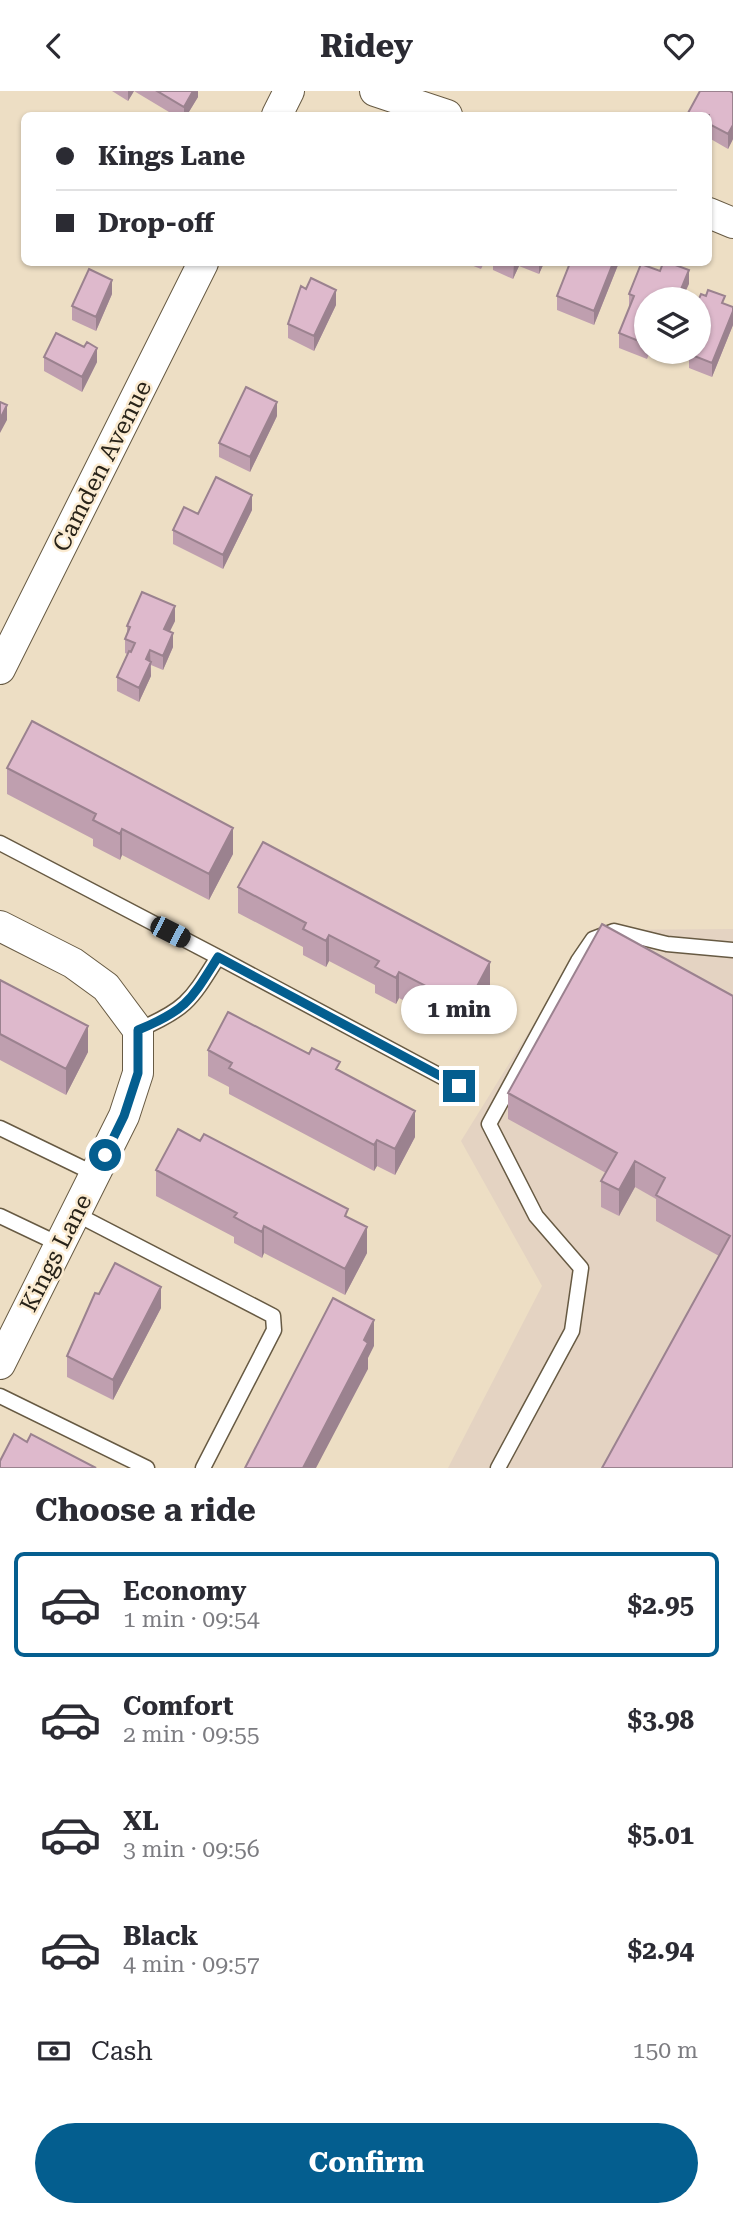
<!DOCTYPE html>
<meta charset="utf-8">
<style>
:root{--surface:#fff;--page:#f2f2f3;--text:#2b2b33;--muted:#7c7c81;--line:#e1e1e2;--accent:#045e8f}
body{margin:0;font-family:"Roboto Serif",serif;background:var(--page);color:var(--text);height:100vh;display:flex;flex-direction:column;font-size:26px;white-space:nowrap}
*{box-sizing:border-box;margin:0}
p{font-size:23px;color:var(--muted)}
.icon{flex:none;width:38px;height:38px;fill:none;stroke:currentColor;stroke-width:2;stroke-linecap:round;stroke-linejoin:round}
.map{position:relative;height:1377px;overflow:hidden}
.sheet{display:flex;flex-direction:column;background:var(--surface);flex:1}
.sheet>*{flex:none}
.guide{position:absolute;left:21px;top:21px;width:691px;height:154px;border-radius:10px;box-shadow:0 2px 5px #0004;display:grid;align-content:center;height:154px;padding:0 35px;background:var(--surface)}
.buttons{position:absolute;left:634px;top:196px;display:grid;gap:14px}
.buttons a{display:grid;place-items:center;width:77px;height:77px;border-radius:50%;background:var(--surface);box-shadow:0 2px 5px #0004;font-size:35px}
.end{position:absolute;width:32px;height:32px;margin:-16px;border:9px solid #045e8f;background:#fff;box-shadow:0 0 0 4px #fff}
.from{border-radius:50%}
.bubble{position:absolute;height:49px;border-radius:24px;background:var(--surface);box-shadow:0 2px 5px #0004;font-size:23px;font-weight:700;line-height:49px;text-align:center}
.car{position:absolute;width:21px;height:42px;margin:-21px -10px;border-radius:9px;box-shadow:0 0 5px 2px #0007;background:linear-gradient(#222 24%,#8ab4d8 0 40%,#222 0 76%,#8ab4d8 0 86%,#222 0)}
.guide b{display:flex;align-items:center;gap:24px;height:66px;font-size:26px}
.guide b+b{border-top:2px solid var(--line)}
.guide i{width:18px;height:18px;background:var(--text)}
ul{padding:0;list-style:none}
li{display:flex;align-items:center;gap:21px;height:105px;margin:0 14px 10px;padding:0 21px;border:4px solid transparent;border-radius:10px}
li div{flex:1}
li b{display:block;font-size:26px}
li em{font-style:normal;font-weight:700}
li.active{border-color:var(--accent)}
li>.icon{width:63px;height:63px;stroke-width:1.5}
h2{padding:0 35px;font-size:32px;line-height:84px}
.pay{display:flex;align-items:center;gap:18px;height:77px;padding:0 35px;font-size:26px}
.pay p{margin-inline-start:auto}
.button{display:flex;gap:14px;margin-top:auto;padding:14px 35px}
.button a{flex:1;height:80px;border-radius:42px;background:var(--accent);color:#fff;font-size:28px;font-weight:700;line-height:80px;text-align:center}
header{display:flex;justify-content:space-between;align-items:center;height:91px;padding:0 35px;background:var(--surface);font-size:32px;font-weight:700}
.map>svg:first-child{display:block}
</style>
<header><svg class="icon" aria-label="back" viewBox="0 0 24 24"><path d="M15 5l-7 7 7 7"/></svg>Ridey<svg class="icon" aria-label="heart" viewBox="0 0 24 24"><path d="M12 20l-8-8c-3-5 5-10 8-4 3-6 11-1 8 4z"/></svg></header>
<div class="map">
<svg width="733" height="1377" viewBox="0 0 733 1377">
<rect width="100%" height="100%" fill="#eddec4"/>
<path fill="#e4d3c2" d="M733,838V1377H448L542,1195L461,1050L592,839Z"/>
<g fill="none" stroke-linecap="round" stroke-linejoin="round">
<defs>
<path id="lane" d="M0,752L218,866
M138,939C187,918 191,909 218,866L459,995
M0,1037L95,1083
M76,1123L273,1225L274,1239L203,1377
M0,1125L61,1154
M0,1305L147,1377
M498,1377L572,1240L581,1177L536,1125L489,1033L578,870L593,848L614,840L667,853L733,859"/>
<path id="street" d="M375,0L447,24
M277,24L289,0
M709,122L733,132
M0,578L203,172
M0,835L73,872L106,896L138,939V982L124,1025L0,1273"/>
</defs>
<use href="#lane" stroke="#675a43" stroke-width="17"/>
<use href="#street" stroke="#675a43" stroke-width="32"/>
<use href="#lane" stroke="#fff" stroke-width="14"/>
<use href="#street" stroke="#fff" stroke-width="30"/>
</g>
<path fill="#bf9faf" d="M112,0H198V6L187,24H174L134,0L128,10Z
M733,2V48L728,58L709,47V24H688V22Z
M466,172H484L481,178Z
M493,172H544L539,183L519,175L513,188L493,179Z
M618,172V174L594,234L557,219V205Z
M689,193L646,208V261H650L647,268L619,257V242L629,218V203Z
M306,198L336,214L314,260L288,247V233Z
M112,203L96,240L72,229V215Z
M698,210L725,213L733,216V234L712,286L689,277V263L698,261Z
M44,266L97,271L82,301L44,280Z
M277,325L250,381L219,366V352Z
M252,419L223,478L173,453V439L198,423Z
M175,530L170,540L173,556L163,579L151,574V585L139,611L117,600V586L127,563L125,562V548L127,543V535Z
M7,677L233,763L209,809L122,764L120,769L93,755V748L7,703Z
M238,796L490,897L466,942L399,907L396,913L375,902V894L329,870L326,876L303,864V856L238,822Z
M0,889L88,961L66,1004L0,969Z
M733,905V1377L719,1165L656,1130V1108L635,1096L619,1125L601,1116V1090L606,1082L508,1028V1002Z
M208,959L340,979L415,1046L395,1084L377,1075L374,1080L229,1003V996L208,985Z
M156,1079L348,1127L367,1162L345,1204L264,1162L262,1167L234,1152V1146L156,1105Z
M161,1217L113,1309L67,1286V1265Z"/>
<path fill="#9b828f" d="M128,0H134L128,10Z
M193,0H198V6L187,24H184V16Z
M733,34V48L728,58V43Z
M514,172H519V175L513,188Z
M539,172H544L539,183Z
M613,172H618V174L594,234V220Z
M689,179V193L682,208H677Z
M112,189V203L96,240V226Z
M336,199V214L314,260V245Z
M733,220V234L712,286V272Z
M97,257V271L82,301V286Z
M277,311V325L250,381V366Z
M7,314V329L0,342V328Z
M252,404V419L223,478V464Z
M175,515V530L164,552V538Z
M173,542V556L163,579V565Z
M150,559L151,585L139,611V597L146,568Z
M233,737V763L209,809V783Z
M122,738V764L120,769V743Z
M329,844V870L326,876V850Z
M490,871V897L466,942V916Z
M399,881V907L396,913V887Z
M88,935V961L66,1004V978Z
M415,1020V1046L395,1084V1058Z
M377,1049V1075L374,1080V1054Z
M635,1070V1096L619,1125V1099Z
M264,1135V1162L262,1167V1141Z
M367,1136V1162L345,1204V1178Z
M161,1196V1217L113,1309V1289Z
M374,1229V1255L368,1267V1278L316,1377H303Z"/>
<path fill="#deb9cc" stroke="#9b828f" stroke-width="2" d="M157,0H193L184,16Z
M700,0H730L733,2V34L728,43L709,33V24H693L688,22Z
M570,172H613L594,220L557,205Z
M663,172H670L689,179L677,208H646V253L619,242L634,205L629,203L641,173L660,180Z
M89,178L112,189L96,226L72,215Z
M311,187L336,199L314,245L288,233L301,195L306,198Z
M708,199L725,205L722,212L733,216V220L712,272L689,263L690,261H698V241L700,237H698V210L701,203L706,205Z
M56,242L84,256L87,251L97,257L82,286L44,266Z
M246,296L277,311L250,366L219,352Z
M0,311L7,314L0,328Z
M216,386L252,404L223,464L173,439L184,416L198,423Z
M142,501L175,515L164,538L173,542L163,565L150,559L146,568L151,571L139,597L117,586L129,560L131,561L135,552L125,548L130,536L127,535Z
M32,630L233,737L209,783L122,738L120,743L93,729L96,723L7,677Z
M263,751L490,871L466,916L399,881L396,887L375,876L379,870L329,844L326,850L303,838L306,832L238,796Z
M602,833L733,905V1377H602L730,1145L656,1104L665,1087L635,1070L619,1099L601,1090L617,1062L508,1002Z
M0,889L88,935L66,978L0,943Z
M228,921L309,963L312,957L340,971L336,978L415,1020L395,1058L377,1049L374,1054L229,977L232,972L208,959Z
M178,1038L200,1050L204,1043L348,1118L345,1125L367,1136L345,1178L264,1135L262,1141L234,1126L237,1122L156,1079Z
M115,1172L161,1196L113,1289L67,1265L95,1202L99,1203Z
M333,1207L374,1229L364,1249L368,1252L303,1377H245Z
M14,1343L27,1351L31,1343L96,1377H0V1370Z"/>
<g fill="none" stroke-linecap="round" stroke-linejoin="round">
<path stroke="#045e8f" stroke-width="9" d="M105,1064L124,1025L138,982V939C187,919 191,909 218,866L459,995"/>
</g>
<g text-anchor="middle" dominant-baseline="central" stroke-width="5" stroke-linejoin="round" paint-order="stroke">
<g font-size="24" fill="#282319" stroke="#fbebd1">
<text transform="translate(102 375) rotate(-63)">Camden Avenue</text>
<text transform="translate(56 1162) rotate(-63)">Kings Lane</text>
</g>
</g>
</svg>
<div class="buttons">
<a><svg class="icon" aria-label="layers" viewBox="0 0 24 24"><path d="M12 4l9 5-9 5-9-5zM3 14l9 5 9-5"/></svg></a>
</div>
<i class="end from" style="left:105px;top:1064px"></i>
<i class="end" style="left:459px;top:995px"></i>
<div class="bubble" style="left:401px;top:894px;width:116px">1 min</div>
<i class="car" style="left:170px;top:841px;rotate:117deg"></i>
<div class="guide">
<b><i class="from"></i>Kings Lane</b>
<b><i></i>Drop-off</b>
</div>
</div>
<section class="sheet">
<h2>Choose a ride</h2>
<ul>
<li class="active"><svg class="icon" aria-label="car" viewBox="0 0 24 24"><path d="M5 17H2v-5l4-1 3-4h7l3 4 3 1v5h-3M9 17h6M6 11h13"/><circle cx="7" cy="17" r="2"/><circle cx="17" cy="17" r="2"/></svg><div><b>Economy</b><p>1 min · 09:54</p></div><em>$2.95</em></li>
<li><svg class="icon" aria-label="car" viewBox="0 0 24 24"><path d="M5 17H2v-5l4-1 3-4h7l3 4 3 1v5h-3M9 17h6M6 11h13"/><circle cx="7" cy="17" r="2"/><circle cx="17" cy="17" r="2"/></svg><div><b>Comfort</b><p>2 min · 09:55</p></div><em>$3.98</em></li>
<li><svg class="icon" aria-label="car" viewBox="0 0 24 24"><path d="M5 17H2v-5l4-1 3-4h7l3 4 3 1v5h-3M9 17h6M6 11h13"/><circle cx="7" cy="17" r="2"/><circle cx="17" cy="17" r="2"/></svg><div><b>XL</b><p>3 min · 09:56</p></div><em>$5.01</em></li>
<li><svg class="icon" aria-label="car" viewBox="0 0 24 24"><path d="M5 17H2v-5l4-1 3-4h7l3 4 3 1v5h-3M9 17h6M6 11h13"/><circle cx="7" cy="17" r="2"/><circle cx="17" cy="17" r="2"/></svg><div><b>Black</b><p>4 min · 09:57</p></div><em>$2.94</em></li>
</ul>
<div class="pay"><svg class="icon" aria-label="cash" viewBox="0 0 24 24"><path d="M3 7h18v10H3z"/><circle cx="12" cy="12" r="2"/></svg>Cash<p>150 m</p></div>
<div class="button"><a>Confirm</a></div>
</section>
